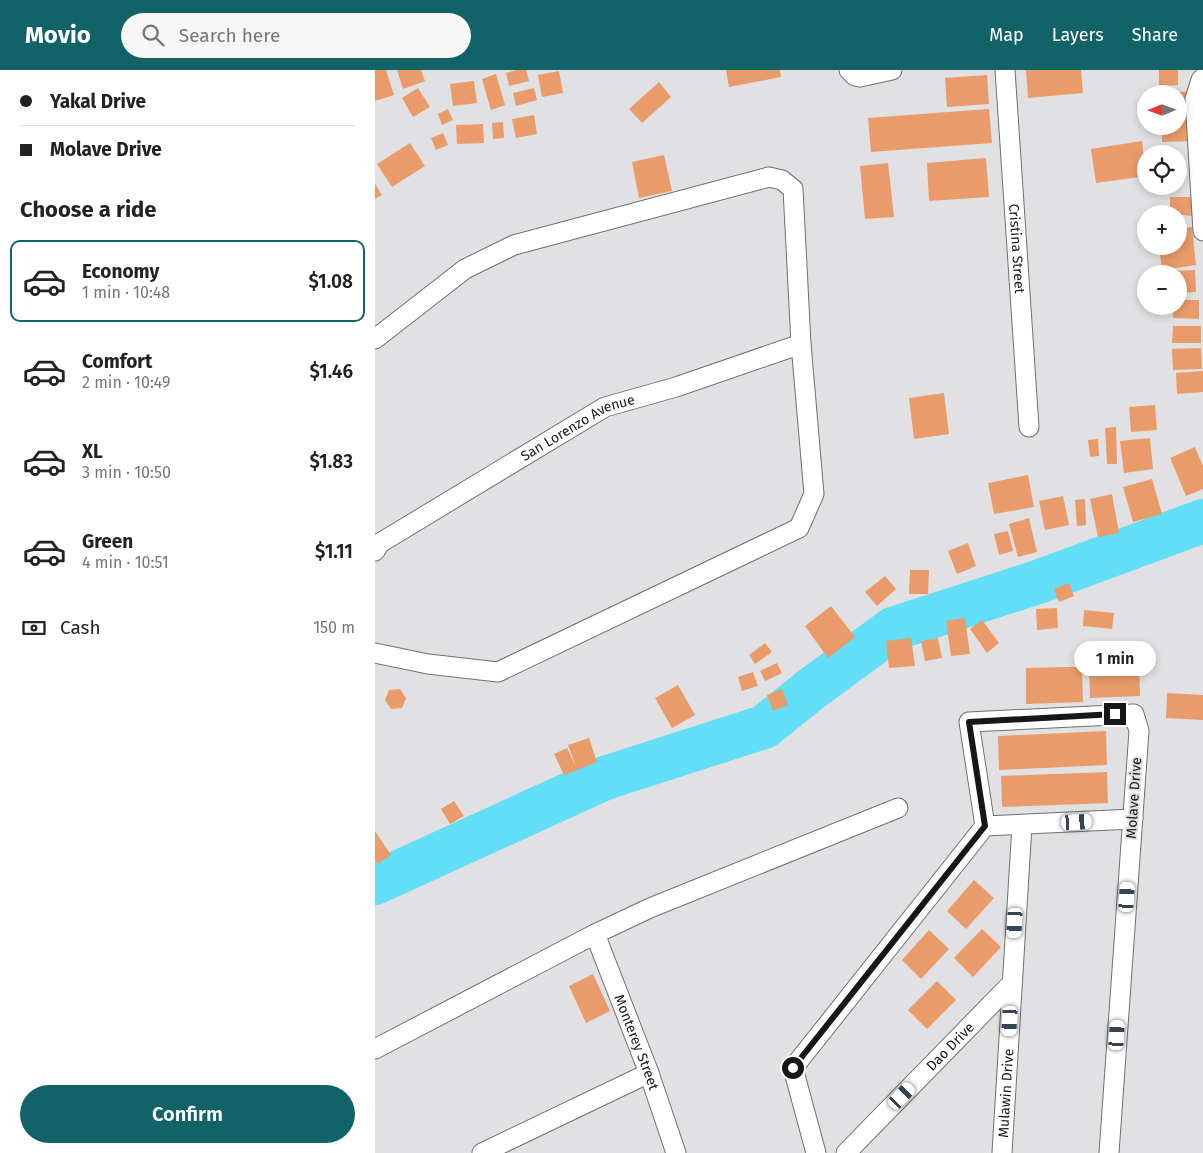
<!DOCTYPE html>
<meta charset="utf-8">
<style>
:root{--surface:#fff;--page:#f6f6f6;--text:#222;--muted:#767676;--line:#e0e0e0;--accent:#126367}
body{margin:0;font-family:"Fira Sans",sans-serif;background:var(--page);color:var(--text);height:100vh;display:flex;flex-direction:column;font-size:19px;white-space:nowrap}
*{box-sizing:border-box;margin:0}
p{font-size:16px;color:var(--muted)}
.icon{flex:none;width:28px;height:28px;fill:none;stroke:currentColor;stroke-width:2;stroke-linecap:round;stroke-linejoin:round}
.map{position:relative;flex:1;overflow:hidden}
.side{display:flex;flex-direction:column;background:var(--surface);width:375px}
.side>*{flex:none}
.hud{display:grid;align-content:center;height:110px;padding:0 20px;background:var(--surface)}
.needle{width:32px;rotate:269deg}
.tools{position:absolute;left:762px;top:15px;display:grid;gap:10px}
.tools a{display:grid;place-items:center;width:50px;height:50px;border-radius:50%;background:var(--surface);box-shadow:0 2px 8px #0003;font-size:25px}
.end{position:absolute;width:22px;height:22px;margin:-11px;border:6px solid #171718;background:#fff;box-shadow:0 0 0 2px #fff}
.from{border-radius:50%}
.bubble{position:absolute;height:35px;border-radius:18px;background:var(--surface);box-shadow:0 2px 8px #0003;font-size:16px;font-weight:600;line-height:35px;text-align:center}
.car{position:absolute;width:15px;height:30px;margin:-15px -8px;border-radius:6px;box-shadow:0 0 4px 1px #0007;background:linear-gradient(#fff 24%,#345 0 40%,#fff 0 76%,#345 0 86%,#fff 0)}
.hud b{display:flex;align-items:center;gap:18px;height:48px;font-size:19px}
.hud b+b{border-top:1px solid var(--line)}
.hud i{width:12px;height:12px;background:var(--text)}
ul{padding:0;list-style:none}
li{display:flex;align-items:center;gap:15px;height:82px;margin:0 10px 8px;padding:0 10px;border:2px solid transparent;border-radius:10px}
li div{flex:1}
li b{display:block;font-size:19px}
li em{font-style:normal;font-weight:600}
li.selected{border-color:var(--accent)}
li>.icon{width:45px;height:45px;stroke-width:1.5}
h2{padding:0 20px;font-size:22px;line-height:60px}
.pay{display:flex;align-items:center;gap:12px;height:55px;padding:0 20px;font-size:19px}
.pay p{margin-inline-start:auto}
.button{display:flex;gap:10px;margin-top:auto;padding:10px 20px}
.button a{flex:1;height:58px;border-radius:30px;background:var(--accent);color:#fff;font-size:20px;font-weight:600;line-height:58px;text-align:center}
header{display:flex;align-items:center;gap:30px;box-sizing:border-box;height:70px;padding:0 25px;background:var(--accent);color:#fff}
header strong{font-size:24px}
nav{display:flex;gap:28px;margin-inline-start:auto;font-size:18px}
.search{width:350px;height:45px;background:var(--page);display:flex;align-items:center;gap:12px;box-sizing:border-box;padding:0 18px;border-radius:28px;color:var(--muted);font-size:19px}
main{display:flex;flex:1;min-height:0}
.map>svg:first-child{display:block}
</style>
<header>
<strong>Movio</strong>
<div class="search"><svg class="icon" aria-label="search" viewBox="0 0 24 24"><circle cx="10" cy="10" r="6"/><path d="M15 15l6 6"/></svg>Search here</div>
<nav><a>Map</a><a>Layers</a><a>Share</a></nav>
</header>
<main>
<section class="side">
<div class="hud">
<b><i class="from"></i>Yakal Drive</b>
<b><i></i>Molave Drive</b>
</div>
<h2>Choose a ride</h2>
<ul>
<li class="selected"><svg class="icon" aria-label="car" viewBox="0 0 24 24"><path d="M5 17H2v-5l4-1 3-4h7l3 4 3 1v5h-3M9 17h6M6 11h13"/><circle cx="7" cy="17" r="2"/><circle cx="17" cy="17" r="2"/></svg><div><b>Economy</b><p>1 min · 10:48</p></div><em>$1.08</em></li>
<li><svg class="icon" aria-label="car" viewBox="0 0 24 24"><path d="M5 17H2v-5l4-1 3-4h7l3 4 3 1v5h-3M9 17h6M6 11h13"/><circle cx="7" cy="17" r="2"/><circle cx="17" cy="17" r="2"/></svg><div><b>Comfort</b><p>2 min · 10:49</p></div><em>$1.46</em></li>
<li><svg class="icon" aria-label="car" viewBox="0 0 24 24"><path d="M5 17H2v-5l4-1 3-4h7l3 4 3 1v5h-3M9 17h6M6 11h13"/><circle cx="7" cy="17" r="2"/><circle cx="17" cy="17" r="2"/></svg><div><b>XL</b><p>3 min · 10:50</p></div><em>$1.83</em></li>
<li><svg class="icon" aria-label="car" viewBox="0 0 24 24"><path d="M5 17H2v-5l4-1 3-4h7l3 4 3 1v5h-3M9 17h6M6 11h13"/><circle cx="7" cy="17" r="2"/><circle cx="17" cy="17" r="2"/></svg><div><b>Green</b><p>4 min · 10:51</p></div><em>$1.11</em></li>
</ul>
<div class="pay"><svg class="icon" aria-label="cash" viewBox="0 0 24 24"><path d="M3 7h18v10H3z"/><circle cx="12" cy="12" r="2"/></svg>Cash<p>150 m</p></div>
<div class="button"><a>Confirm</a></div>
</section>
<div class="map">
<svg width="828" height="1083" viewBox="0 0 828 1083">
<rect width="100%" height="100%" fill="#e1e1e3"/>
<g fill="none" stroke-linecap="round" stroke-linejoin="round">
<path stroke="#63def7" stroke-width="44" d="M0,813L230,708L389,657L435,620L518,559L663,512L828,451"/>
</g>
<path fill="#e99b6a" d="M0,0H11L19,25L0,31Z
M22,0H46L50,11L28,19Z
M141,0H151L154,11L134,16L131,3Z
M351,0H405L406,7L354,17Z
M651,0H706L708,23L653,28Z
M784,0H803V15L784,16Z
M184,1L188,23L167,27L163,5Z
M121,4L130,35L116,40L107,9Z
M612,5L614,34L572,37L570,8Z
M99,11L102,33L78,36L75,14Z
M284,12L296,27L267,53L254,39Z
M43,18L55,37L38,47L27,28Z
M159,18L162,30L141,36L138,23Z
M816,21L818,45L804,46V22Z
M73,39L78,50L67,55L63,44Z
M614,39L617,73L496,82L493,48Z
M159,45L162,64L141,68L137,49Z
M804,48H819L820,71L787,72V56H804Z
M128,52L129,68L118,69L117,53Z
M108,54L109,73L82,74L81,55Z
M68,63L73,75L61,80L56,68Z
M767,71L771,106L721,113L716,79Z
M35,73L50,96L17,117L2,94Z
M289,85L297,121L264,128L257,92Z
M611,88L614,127L554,131L552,93Z
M513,93L519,147L490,149L485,96Z
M0,114L7,125L0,129Z
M795,127H819V146L795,144Z
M817,157L821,195L787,200L784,176H804V159Z
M820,200L821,222L804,223V204H796V201Z
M804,230H824V249L798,248L799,236H804Z
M798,256H826V273H797Z
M826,278L827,299L798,300L797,279Z
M828,301V322L802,324L801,303Z
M569,323L574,364L539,369L534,328Z
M780,335L782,360L756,362L754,337Z
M741,357L742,394H732L730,358Z
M775,368L778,399L749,403L745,371Z
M723,369L724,386L715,387L713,370Z
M820,377L828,396V419L811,426L795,388Z
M653,405L659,437L619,444L613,413Z
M777,409L787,444L758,452L748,417Z
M737,424L744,463L723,467L715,429Z
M688,426L694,455L670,460L664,431Z
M710,429L711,455L702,456L700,430Z
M654,448L662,482L643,487L634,454Z
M633,461L638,481L624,485L619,464Z
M593,473L601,496L582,504L573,481Z
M535,500H554L553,524H534Z
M510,506L521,519L502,536L490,522Z
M694,513L699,526L684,532L679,519Z
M456,536L480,567L453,588L430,556Z
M682,538L683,558L662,560L661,539Z
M709,540L739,543L737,559L708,556Z
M590,548L595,584L576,586L571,551Z
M607,550L624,573L612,583L595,559Z
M536,568L540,596L514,598L511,571Z
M563,568L567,588L550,591L546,571Z
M390,573L397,582L380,594L374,585Z
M764,591L765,626L715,628L714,593Z
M402,593L407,603L390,611L385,601Z
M689,597H707L708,632L651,634V598Z
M378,602L383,616L367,621L363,607Z
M303,615L320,645L297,658L280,628Z
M25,619L31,628L27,638L16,639L10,630L14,620Z
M407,619L413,635L398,641L392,625Z
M792,623L828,625V650L791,648Z
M731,661L732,695L624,700L623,666Z
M214,668L222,692L189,705L179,684L192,678L201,696L193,675Z
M732,702L733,733L627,737L626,706Z
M79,731L89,746L75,754L66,739Z
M0,761L16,785L3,794L0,790Z
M599,810L619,828L591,859L572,841Z
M607,859L626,877L598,907L579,888Z
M554,860L574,879L546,909L527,890Z
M218,904L235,941L211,953L194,916Z
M562,911L581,930L552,959L533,940Z"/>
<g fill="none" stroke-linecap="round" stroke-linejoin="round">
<defs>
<g id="minor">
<path d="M474,0L480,6L485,7L517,0"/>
<path id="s1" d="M630,0L654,357"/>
<path d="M828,8L826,10L820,29L828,161"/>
<path d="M0,269L90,199L139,175L394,107L407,110L418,119L426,274L439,424L424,458L123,602L53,594L0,583"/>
<path id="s2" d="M0,481L5,473L230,337L301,317L426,274"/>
<path d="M610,756L594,652L759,644L764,661L734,1083"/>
<path id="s3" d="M220,864L274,1003L301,1083"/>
<path d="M0,979L220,864L275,838L523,738"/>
<path d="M107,1083L274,1003"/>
<path d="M441,1083L418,998L610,756L758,749"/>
<path id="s4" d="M471,1083L637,913"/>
<path id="s5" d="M627,1083L647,755"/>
</g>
</defs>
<use href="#minor" stroke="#707071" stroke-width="21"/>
<use href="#minor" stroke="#fff" stroke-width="19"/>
</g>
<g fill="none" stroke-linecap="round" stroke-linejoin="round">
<path stroke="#171718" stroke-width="6" d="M418,998L610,756L594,652L740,644"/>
</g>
<g text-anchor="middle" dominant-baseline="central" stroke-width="4" stroke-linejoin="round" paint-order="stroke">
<g font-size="14" fill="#171718" stroke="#e1e1e3">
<text stroke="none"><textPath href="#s1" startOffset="179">Cristina Street</textPath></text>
<text stroke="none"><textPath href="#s2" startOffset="239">San Lorenzo Avenue</textPath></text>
<text transform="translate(759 728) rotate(-86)">Molave Drive</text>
<text stroke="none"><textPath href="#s3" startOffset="116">Monterey Street</textPath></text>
<text stroke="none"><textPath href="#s4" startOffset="149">Dao Drive</textPath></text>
<text stroke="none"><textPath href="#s5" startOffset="60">Mulawin Drive</textPath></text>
</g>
</g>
</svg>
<div class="tools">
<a><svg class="needle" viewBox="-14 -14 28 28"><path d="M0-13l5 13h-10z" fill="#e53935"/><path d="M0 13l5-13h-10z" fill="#767676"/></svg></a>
<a><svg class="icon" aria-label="locate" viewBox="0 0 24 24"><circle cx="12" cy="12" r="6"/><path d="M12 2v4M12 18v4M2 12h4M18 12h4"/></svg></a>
<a>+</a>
<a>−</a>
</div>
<i class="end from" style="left:418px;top:998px"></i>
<i class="end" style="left:740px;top:644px"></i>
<div class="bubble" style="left:699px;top:571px;width:82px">1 min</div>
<i class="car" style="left:702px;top:752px;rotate:87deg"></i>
<i class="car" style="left:752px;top:827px;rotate:4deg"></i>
<i class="car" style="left:640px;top:853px;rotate:183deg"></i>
<i class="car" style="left:635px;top:951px;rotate:183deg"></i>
<i class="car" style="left:742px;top:965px;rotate:4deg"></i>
<i class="car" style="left:527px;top:1026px;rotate:44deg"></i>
</div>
</main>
